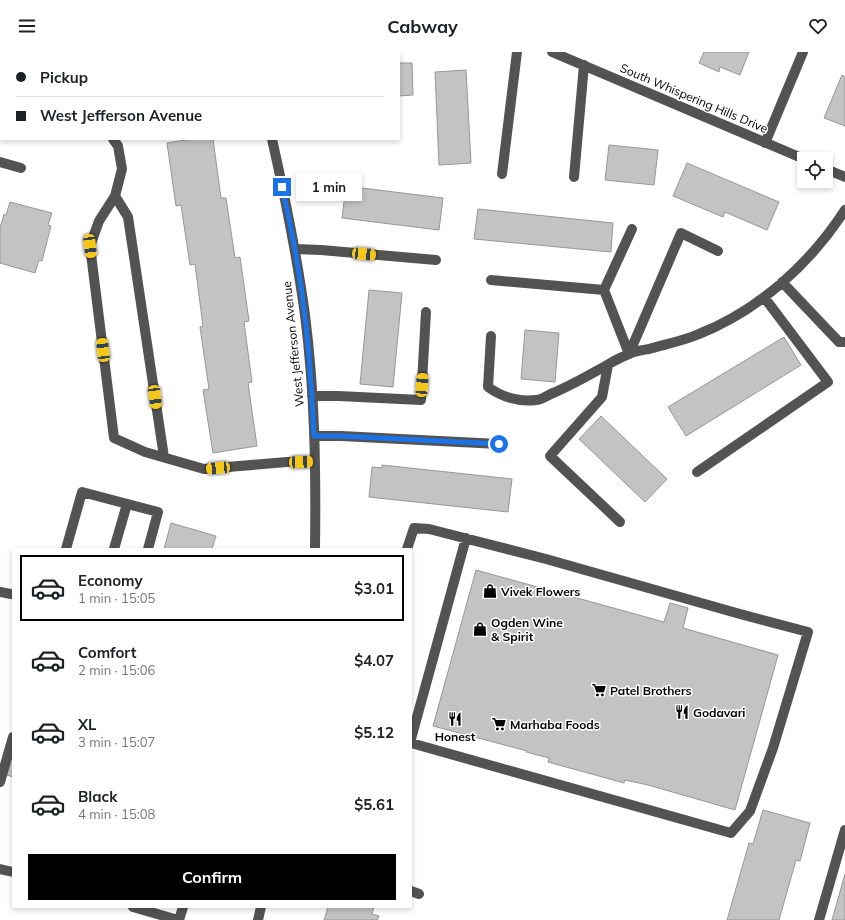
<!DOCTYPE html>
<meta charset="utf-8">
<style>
:root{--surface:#fff;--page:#f6f6f6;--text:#202124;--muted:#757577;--line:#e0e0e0;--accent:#000}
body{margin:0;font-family:Mulish,sans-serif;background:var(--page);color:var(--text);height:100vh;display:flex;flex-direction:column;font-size:15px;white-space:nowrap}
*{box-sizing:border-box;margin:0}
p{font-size:13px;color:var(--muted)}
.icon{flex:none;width:22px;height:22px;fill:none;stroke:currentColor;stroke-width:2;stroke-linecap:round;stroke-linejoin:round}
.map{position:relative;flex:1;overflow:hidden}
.panel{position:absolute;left:12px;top:496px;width:400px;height:360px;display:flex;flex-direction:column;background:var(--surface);border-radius:0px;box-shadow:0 2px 6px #0003}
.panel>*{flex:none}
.guide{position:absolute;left:0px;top:0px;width:400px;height:88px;box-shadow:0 2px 6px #0003;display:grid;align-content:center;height:88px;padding:0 16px;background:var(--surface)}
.tools{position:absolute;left:797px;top:100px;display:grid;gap:8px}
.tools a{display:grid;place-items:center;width:36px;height:36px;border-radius:0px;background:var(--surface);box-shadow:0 2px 6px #0003;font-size:20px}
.end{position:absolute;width:18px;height:18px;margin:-9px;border:5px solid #1a73e8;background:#fff;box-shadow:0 0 0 2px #fff}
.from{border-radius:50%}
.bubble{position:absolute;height:28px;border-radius:0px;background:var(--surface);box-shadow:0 2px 6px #0003;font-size:13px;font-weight:700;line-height:28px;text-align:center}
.car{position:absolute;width:12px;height:24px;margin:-12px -6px;border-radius:5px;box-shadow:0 0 3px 1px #0007;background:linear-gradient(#f5c518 24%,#345 0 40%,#f5c518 0 76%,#345 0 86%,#f5c518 0)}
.guide b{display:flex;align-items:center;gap:14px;height:38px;font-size:15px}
.guide b+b{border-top:1px solid var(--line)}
.guide i{width:10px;height:10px;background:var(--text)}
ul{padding:7px 0 0;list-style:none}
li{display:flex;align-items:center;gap:12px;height:66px;margin:0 8px 6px;padding:0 8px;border:2px solid transparent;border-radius:0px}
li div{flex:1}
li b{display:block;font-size:15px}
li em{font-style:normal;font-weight:700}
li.selected{border-color:var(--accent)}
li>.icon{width:36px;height:36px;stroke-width:1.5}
.primary-button{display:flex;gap:8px;margin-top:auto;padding:8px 16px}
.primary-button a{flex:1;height:46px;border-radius:0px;background:var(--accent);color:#fff;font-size:16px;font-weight:700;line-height:46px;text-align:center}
header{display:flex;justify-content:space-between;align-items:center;height:52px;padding:0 16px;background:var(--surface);font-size:18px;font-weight:700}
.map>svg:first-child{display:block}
</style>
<header><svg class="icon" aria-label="menu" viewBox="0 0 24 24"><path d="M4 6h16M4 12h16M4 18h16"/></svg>Cabway<svg class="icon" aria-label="heart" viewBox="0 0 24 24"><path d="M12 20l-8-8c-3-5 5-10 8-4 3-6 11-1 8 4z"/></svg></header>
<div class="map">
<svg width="845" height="868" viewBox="0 0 845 868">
<rect width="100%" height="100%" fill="#fff"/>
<path fill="#c3c3c3" stroke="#979797" d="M704,0H749L740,23L720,15L719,20L699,11Z
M399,11H412L413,43L399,44Z
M466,18L471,111L439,113L435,20Z
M842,23L845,25V74L824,66Z
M192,87H213L221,146H226L235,206L240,205L249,269L244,270L252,330L248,331L257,394L213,401L203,338L209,337L200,275L203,274L195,212L190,213L181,153L176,154L167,91Z
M609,93L658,98L654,133L605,128Z
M687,111L779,150L767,178L725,160L723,165L673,144Z
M346,134L443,146L439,178L342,166Z
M10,150L52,161L48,173L51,174L42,209L39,208L35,221L0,211V176L4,162L6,163Z
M478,157L613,171L611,200L474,187Z
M369,238L402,241L393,335L360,332Z
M525,278L559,281L555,330L521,327Z
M784,285L801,313L686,384L668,355Z
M601,364L667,427L645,450L579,387Z
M382,413L512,427L508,460L369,445L372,415L382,416Z
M171,471L216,484L212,497H164Z
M476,518L664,570L670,551L688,556L683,576L778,603L735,758L648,733L625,728L624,731L548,710L549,706L526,700L527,699L433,674Z
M13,691V725L4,722Z
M763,758L810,771L800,809L796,808L779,868H727L749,791L753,792Z
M845,822V868H832Z
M328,855H374L372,862L379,864L377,868H324Z"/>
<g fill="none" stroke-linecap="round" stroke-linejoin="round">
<path stroke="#535353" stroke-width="10" d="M79,0V1
M248,0L249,1
M552,0L804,107
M113,87L118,94L122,117L115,144L99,169L90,194L114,386L145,400L204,417L287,410L315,409
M272,87C285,145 297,204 305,263C315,341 316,419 315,497
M765,91L803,0
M0,110L21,116
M826,117L845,125
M502,122L517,0
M574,125L584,13
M115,144L128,165L164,405
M295,197L321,198L436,208
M491,228L604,238L629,302
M782,230L839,290H845
M604,238L632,177
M491,284L488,335C502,345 519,350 536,348C542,348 548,343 553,341C572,333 589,323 607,313C614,309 621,305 629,302C635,299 643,298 649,297C666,292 683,289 699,282C759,258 810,212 845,158
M629,302L681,181L718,199
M608,313L602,345L550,404L620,470
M312,344H338L421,348L426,260
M315,384H341L499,392
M697,420L828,330L764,245
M66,497L82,440L158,460L148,497
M114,497L127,452
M407,497L414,476L429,477L546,507L740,562L808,580L773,696L750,759L731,781L411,691
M0,540L11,542
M411,687L466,486
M0,730L13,685
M0,817L13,820
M411,839L419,842
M133,855L178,868
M179,868L183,855
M258,868L261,855
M819,868L845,778"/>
</g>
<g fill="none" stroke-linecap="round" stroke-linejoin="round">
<path stroke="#1a73e8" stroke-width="5" d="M282,135C292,178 300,221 305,265C310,305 312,344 314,384H341L499,392"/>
</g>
<defs>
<symbol id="shop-bare" viewBox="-9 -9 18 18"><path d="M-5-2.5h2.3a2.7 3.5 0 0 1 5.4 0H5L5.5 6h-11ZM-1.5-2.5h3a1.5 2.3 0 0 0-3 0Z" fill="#000" stroke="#fff" stroke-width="2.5" paint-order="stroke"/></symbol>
<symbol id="supermarket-bare" viewBox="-9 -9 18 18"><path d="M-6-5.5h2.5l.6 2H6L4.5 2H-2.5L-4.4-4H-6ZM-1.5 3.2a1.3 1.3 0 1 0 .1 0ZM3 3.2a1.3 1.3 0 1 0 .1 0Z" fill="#000" stroke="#fff" stroke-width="2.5" paint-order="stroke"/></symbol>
<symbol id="restaurant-bare" viewBox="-9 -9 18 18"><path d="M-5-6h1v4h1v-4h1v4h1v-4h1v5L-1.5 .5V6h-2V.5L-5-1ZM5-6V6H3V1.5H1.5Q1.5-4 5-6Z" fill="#000" stroke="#fff" stroke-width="2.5" paint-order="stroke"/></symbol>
</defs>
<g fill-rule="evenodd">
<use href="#shop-bare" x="480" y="529" width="20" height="20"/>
<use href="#shop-bare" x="470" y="567" width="20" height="20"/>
<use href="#supermarket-bare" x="589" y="628" width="20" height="20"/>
<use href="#restaurant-bare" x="672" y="650" width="20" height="20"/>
<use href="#restaurant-bare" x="445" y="657" width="20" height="20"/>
<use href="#supermarket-bare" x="489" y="662" width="20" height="20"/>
</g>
<g text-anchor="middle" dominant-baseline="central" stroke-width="3" stroke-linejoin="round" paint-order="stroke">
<g font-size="12" fill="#000" stroke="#fff">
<text transform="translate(694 46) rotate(23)">South Whispering Hills Drive</text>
<text transform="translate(293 292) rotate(-96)">West Jefferson Avenue</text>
</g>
<g font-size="12" font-weight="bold" fill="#000" stroke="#fff" text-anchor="start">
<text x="501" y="539">Vivek Flowers</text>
<text x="491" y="570">Ogden Wine<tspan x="491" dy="14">&amp; Spirit</tspan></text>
<text x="610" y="638">Patel Brothers</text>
<text x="693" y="660">Godavari</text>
<text x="510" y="672">Marhaba Foods</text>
<text x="455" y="684" text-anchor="middle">Honest</text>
</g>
</g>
</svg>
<div class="tools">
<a><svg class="icon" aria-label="locate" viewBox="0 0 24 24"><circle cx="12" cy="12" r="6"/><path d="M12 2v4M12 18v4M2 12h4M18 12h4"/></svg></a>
</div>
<i class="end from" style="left:499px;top:392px"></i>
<i class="end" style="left:282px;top:135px"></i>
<div class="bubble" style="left:296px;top:121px;width:66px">1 min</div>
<i class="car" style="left:90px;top:194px;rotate:173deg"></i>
<i class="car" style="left:364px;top:202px;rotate:95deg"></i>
<i class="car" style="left:103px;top:298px;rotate:353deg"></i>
<i class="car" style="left:422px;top:333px;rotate:4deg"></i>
<i class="car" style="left:155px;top:345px;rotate:172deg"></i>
<i class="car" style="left:301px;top:410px;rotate:88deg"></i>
<i class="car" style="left:218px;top:416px;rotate:265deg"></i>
<div class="guide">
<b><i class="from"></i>Pickup</b>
<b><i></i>West Jefferson Avenue</b>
</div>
<section class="panel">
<ul>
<li class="selected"><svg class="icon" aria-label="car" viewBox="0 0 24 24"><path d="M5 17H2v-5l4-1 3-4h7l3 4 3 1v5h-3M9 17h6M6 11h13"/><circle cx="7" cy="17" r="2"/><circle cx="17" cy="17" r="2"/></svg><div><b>Economy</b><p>1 min · 15:05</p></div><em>$3.01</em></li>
<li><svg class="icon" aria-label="car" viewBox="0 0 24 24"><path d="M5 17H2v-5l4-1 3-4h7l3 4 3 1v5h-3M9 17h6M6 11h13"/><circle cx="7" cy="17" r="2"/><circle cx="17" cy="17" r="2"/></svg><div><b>Comfort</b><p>2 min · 15:06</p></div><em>$4.07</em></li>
<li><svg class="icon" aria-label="car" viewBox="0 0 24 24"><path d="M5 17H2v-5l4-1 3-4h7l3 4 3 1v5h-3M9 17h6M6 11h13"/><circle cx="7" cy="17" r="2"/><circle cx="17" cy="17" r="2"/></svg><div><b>XL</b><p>3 min · 15:07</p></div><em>$5.12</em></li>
<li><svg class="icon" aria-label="car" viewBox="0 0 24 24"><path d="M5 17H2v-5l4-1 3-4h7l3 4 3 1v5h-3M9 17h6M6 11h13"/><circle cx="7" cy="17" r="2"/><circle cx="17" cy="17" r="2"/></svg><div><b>Black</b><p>4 min · 15:08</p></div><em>$5.61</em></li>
</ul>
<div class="primary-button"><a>Confirm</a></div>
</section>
</div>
